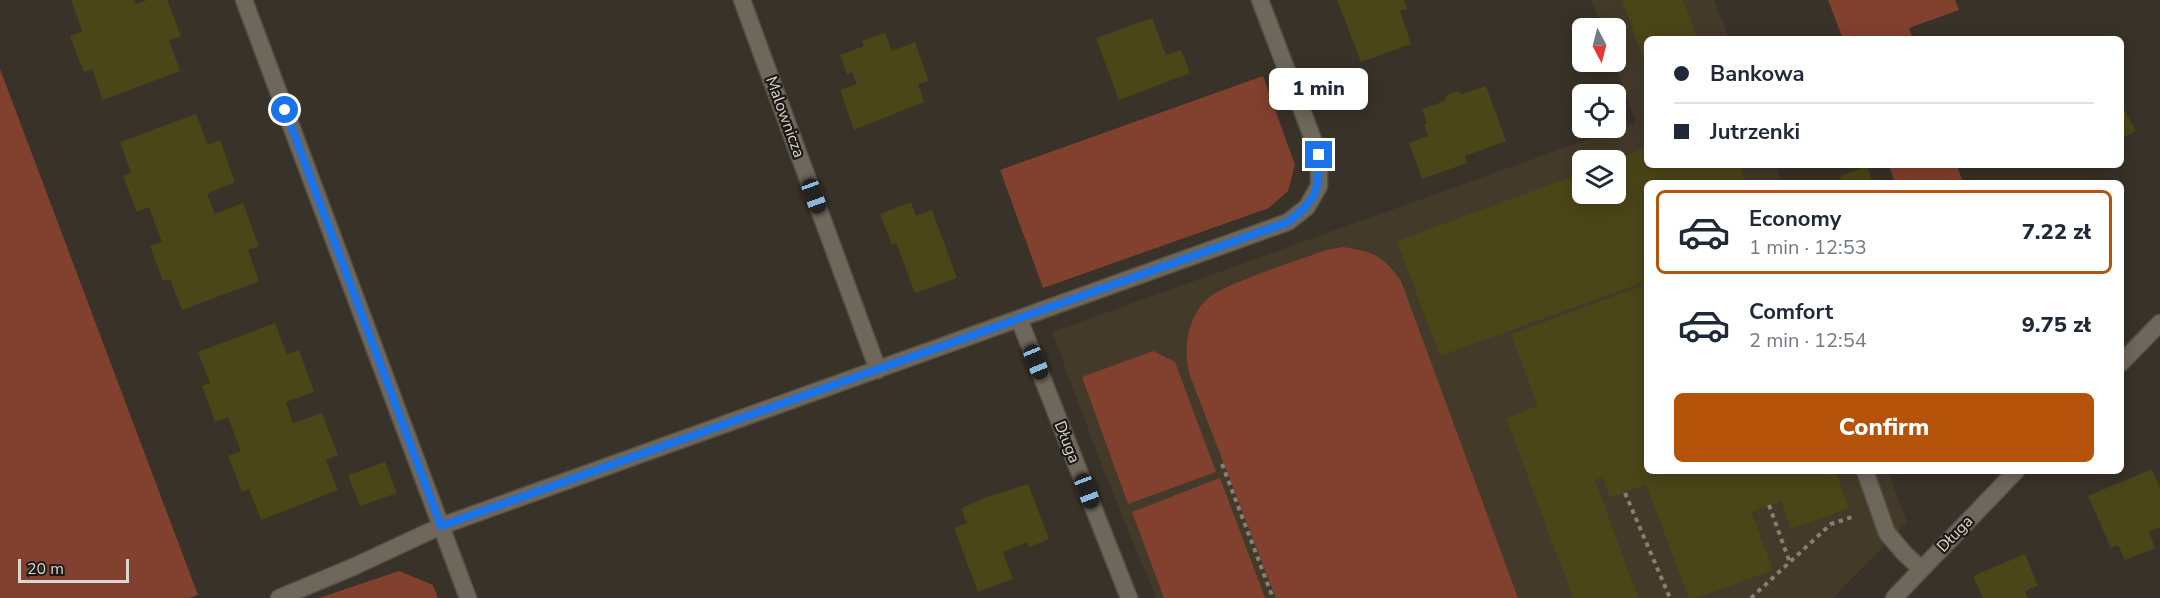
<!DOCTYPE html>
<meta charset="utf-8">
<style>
:root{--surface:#fff;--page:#f2f2f3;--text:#1f2937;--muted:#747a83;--line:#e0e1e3;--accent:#b45309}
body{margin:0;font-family:"Nunito Sans",sans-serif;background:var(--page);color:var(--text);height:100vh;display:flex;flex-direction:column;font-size:22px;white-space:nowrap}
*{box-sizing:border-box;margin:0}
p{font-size:20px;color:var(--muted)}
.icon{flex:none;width:33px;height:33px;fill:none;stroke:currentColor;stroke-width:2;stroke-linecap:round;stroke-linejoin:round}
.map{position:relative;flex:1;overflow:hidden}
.side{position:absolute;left:1644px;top:180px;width:480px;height:294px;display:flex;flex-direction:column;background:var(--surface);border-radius:9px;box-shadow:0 3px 15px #0003}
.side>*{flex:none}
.banner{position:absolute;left:1644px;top:36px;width:480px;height:132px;border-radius:9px;box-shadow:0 3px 15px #0003;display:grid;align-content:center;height:132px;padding:0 30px;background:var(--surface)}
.needle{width:39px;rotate:173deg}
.buttons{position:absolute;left:1572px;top:18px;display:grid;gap:12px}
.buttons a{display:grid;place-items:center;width:54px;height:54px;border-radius:9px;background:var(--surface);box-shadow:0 3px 15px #0003;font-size:30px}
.scale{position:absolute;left:18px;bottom:15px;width:111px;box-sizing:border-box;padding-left:6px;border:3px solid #dbd7d0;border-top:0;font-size:16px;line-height:21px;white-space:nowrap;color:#dbd7d0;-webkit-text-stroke:4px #1d1a16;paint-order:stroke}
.end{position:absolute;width:27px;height:27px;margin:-14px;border:8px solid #1a73e8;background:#fff;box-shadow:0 0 0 3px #fff}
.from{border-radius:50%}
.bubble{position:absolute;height:42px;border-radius:9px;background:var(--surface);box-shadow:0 3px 15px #0003;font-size:20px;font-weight:800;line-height:42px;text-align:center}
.car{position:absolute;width:18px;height:36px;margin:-18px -9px;border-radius:8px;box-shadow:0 0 4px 2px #0007;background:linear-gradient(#222 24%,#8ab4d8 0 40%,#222 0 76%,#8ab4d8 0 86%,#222 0)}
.banner b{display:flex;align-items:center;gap:21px;height:57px;font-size:22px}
.banner b+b{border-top:2px solid var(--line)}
.banner i{width:15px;height:15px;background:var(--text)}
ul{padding:10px 0 0;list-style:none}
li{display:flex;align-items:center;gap:18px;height:84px;margin:0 12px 9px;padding:0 18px;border:3px solid transparent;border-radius:9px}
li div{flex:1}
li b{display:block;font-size:22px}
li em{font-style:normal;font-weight:800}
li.active{border-color:var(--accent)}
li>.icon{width:54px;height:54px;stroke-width:1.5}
.action{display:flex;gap:12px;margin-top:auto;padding:12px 30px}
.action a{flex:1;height:69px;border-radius:9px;background:var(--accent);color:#fff;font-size:24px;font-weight:800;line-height:69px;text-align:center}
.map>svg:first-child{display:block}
</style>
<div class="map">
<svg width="2160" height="598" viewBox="0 0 2160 598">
<rect width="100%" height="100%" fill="#383228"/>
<path fill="#433a2a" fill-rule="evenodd" d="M1591,0H1714L1729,39H1647V165H1775L1782,183H1647V471H1888L1907,522L1833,598H1156L1100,461L1052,332L1636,122L1614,62L1616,28H1602ZM1582,160H1616V194H1582Z"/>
<path fill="#82402e" d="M1828,0H1955L1959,10L1909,28L1913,39H1843Z
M0,69L198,595L189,598H0Z
M1263,76L1295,165L1288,191L1269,208L1043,288L1000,170Z
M1889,165H1957L1963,183H1895Z
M1342,247C1372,251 1384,256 1401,281L1518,598H1276L1190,376C1183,351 1186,323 1204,302C1219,284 1300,260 1326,250Z
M1153,351L1175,362L1216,472L1128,504L1082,377Z
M1220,478L1265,598H1164L1132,512Z
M399,571L433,585L438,598H319Z"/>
<path fill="#4b4618" d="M71,0H134L136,4L147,0H167L181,36L169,40L180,71L103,100L92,69L84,72L70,36L82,31Z
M1337,0H1404L1407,9L1400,11L1411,44L1361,62Z
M1622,0H1683L1697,39H1647V68Z
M1152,18L1166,55L1181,50L1190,73L1119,100L1096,38Z
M885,33L892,51L915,42L929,81L918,84L924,102L854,130L840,90L857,84L852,72L847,74L840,55L864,46L862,41Z
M1486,86L1506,141L1465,156L1467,163L1422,179L1409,143L1428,136L1424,125L1427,124L1422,109L1445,101L1447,95L1457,91L1462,94Z
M2121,104L2136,131L2121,139Z
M196,114L208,145L220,140L235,182L207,194L215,214L243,203L259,246L248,250L259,281L182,310L170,279L163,281L150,246L162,242L149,207L137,212L123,176L131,173L120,142Z
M1647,146V165H1740L1746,183H1647V471H1835L1849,508L1791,529L1781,501L1751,512L1773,570L1696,598H1689L1646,484L1610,498L1603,476L1595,480L1638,598H1573L1506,418L1538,406L1511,334L1642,286L1641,283L1440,356L1397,241L1582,173V194H1616V161Z
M1867,166L1873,183H1843L1840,176Z
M911,202L916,216L932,210L957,278L915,293L896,243L892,245L880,214Z
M275,323L287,354L299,350L314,392L286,402L293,423L322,413L338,455L326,460L338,490L261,520L249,489L242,492L228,456L241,451L228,417L215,422L202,386L210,383L198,352Z
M385,462L397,493L360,506L348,475Z
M2152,469L2160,488V527L2149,532L2155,548L2125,560L2118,545L2111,548L2088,496Z
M1028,484L1049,539L1029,547L1027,542L1003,552L1013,579L978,592L954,528L967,523L961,509L981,499Z
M2025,554L2038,586L2025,591L2028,598H1983L1973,576Z"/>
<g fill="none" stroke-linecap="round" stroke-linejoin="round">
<defs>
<path id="service" d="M1865,471L1887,533L1904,553L1921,569
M279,598L353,567L441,526"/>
<path id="minor" d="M244,0L468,598
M742,0L878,370
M1019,319L1129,598
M441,526L1288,222L1307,207L1319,186V155L1260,0"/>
<path id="tertiary" d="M2121,363L2160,323
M1894,598L2016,471"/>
</defs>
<use href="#service" stroke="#544f46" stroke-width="19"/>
<use href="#minor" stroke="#544f46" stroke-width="19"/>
<use href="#tertiary" stroke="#544f46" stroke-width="19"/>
<path stroke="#847f77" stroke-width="4" stroke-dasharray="4.5 4.5" stroke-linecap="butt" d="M1222,464L1273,598
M1625,493L1670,598
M1769,505L1790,563
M1751,598L1831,524L1852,517"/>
<use href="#service" stroke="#6e675b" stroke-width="16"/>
<use href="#minor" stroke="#6e675b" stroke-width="16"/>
<use href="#tertiary" stroke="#6e675b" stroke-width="16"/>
</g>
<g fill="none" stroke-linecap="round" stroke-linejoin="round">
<path stroke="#1a73e8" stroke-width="8" d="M285,110L441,526L1288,222C1318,198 1318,192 1319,155"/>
</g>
<g text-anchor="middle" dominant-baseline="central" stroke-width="4.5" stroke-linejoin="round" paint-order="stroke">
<g font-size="16" fill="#dbd7d0" stroke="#1d1a16">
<text transform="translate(785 117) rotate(70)">Malownicza</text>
<text transform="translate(1067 442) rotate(68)">Długa</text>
<text transform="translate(1955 534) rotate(-46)">Długa</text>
</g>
</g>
</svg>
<div class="buttons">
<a><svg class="needle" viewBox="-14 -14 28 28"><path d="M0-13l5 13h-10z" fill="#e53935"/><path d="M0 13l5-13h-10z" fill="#747a83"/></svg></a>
<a><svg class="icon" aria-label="locate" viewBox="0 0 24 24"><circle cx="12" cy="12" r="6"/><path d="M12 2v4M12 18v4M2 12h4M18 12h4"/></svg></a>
<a><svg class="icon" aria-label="layers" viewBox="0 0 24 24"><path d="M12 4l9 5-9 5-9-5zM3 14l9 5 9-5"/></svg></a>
</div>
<div class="scale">20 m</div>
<i class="end from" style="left:285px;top:110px"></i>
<i class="end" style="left:1319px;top:155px"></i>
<div class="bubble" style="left:1269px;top:68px;width:99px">1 min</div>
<i class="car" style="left:814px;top:196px;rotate:160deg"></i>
<i class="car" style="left:1036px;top:362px;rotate:158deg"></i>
<i class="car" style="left:1087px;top:491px;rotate:159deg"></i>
<div class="banner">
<b><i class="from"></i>Bankowa</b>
<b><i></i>Jutrzenki</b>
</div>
<section class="side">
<ul>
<li class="active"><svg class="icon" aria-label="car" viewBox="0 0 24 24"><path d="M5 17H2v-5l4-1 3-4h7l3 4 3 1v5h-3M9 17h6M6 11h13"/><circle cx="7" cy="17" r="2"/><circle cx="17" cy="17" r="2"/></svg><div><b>Economy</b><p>1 min · 12:53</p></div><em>7.22 zł</em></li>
<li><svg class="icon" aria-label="car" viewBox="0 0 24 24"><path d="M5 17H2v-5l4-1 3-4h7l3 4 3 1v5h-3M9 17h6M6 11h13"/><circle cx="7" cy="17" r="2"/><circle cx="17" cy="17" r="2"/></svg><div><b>Comfort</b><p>2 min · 12:54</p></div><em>9.75 zł</em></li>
</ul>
<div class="action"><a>Confirm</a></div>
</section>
</div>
